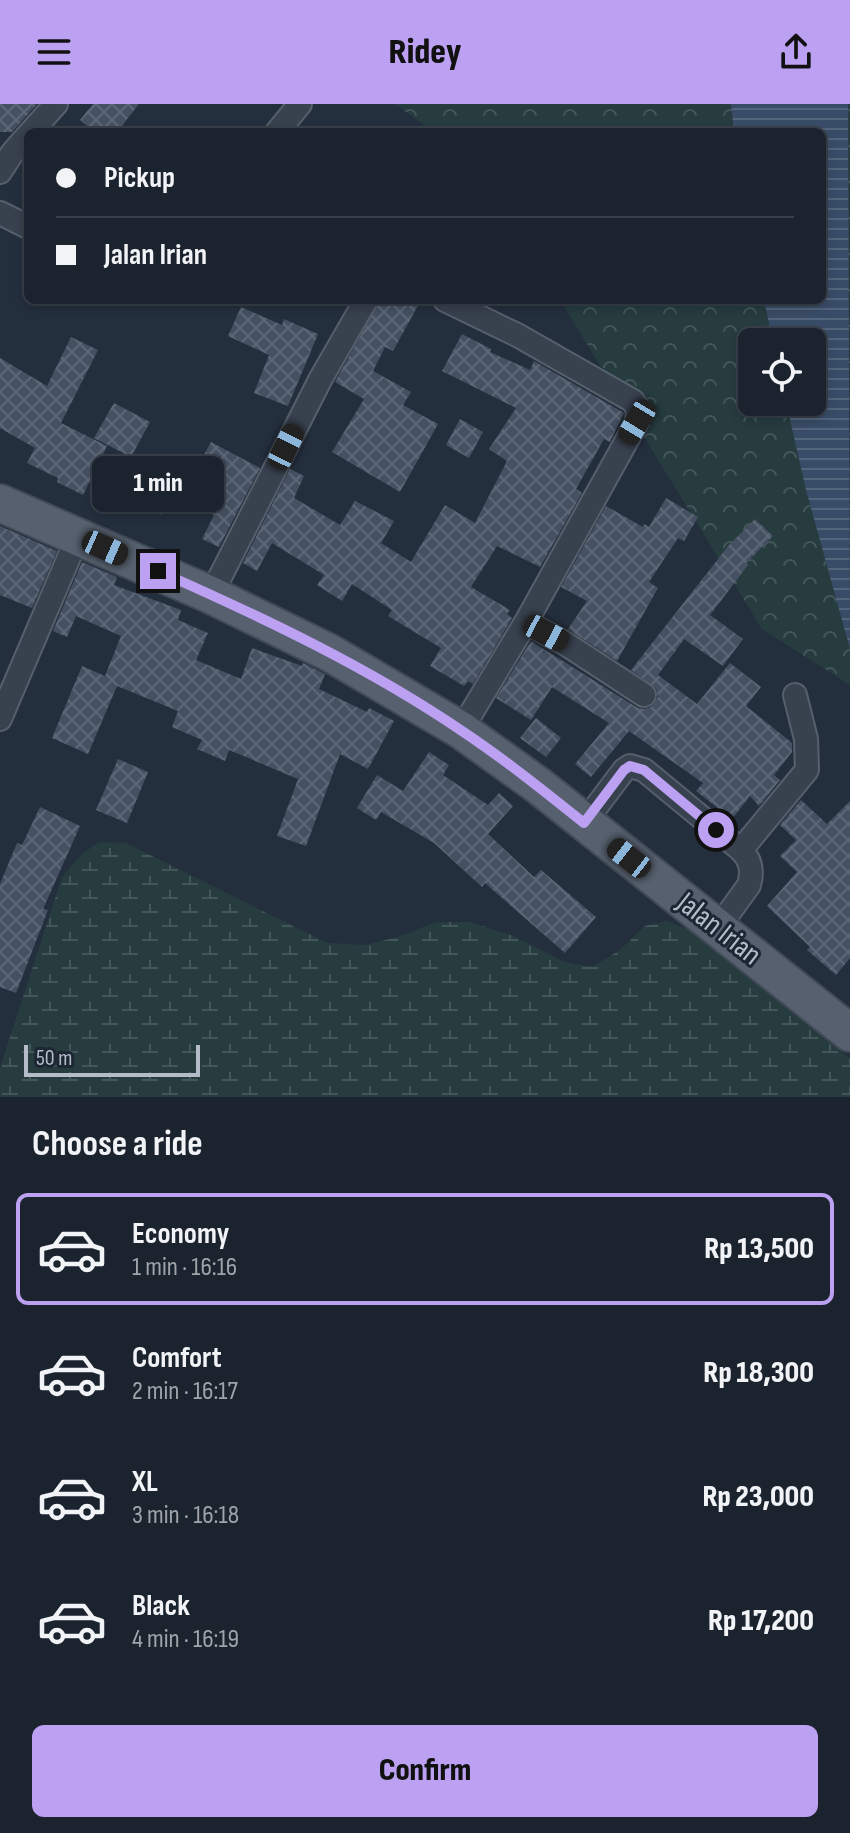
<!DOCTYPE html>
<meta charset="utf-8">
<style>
:root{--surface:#1b232e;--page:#282f3a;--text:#f1f3f6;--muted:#a0a4aa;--line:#39404a;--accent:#bca0f2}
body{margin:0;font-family:"Sofia Sans Condensed",sans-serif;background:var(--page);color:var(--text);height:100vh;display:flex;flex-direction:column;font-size:30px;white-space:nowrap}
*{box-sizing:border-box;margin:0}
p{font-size:26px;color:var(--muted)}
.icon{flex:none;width:44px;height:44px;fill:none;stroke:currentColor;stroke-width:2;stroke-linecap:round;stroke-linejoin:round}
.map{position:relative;height:993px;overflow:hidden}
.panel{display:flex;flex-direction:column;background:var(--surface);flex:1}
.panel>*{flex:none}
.banner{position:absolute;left:24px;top:24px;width:802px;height:176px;border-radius:12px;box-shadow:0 4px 12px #0003,0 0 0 2px var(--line);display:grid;align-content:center;height:176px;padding:0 32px;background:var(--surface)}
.tools{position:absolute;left:738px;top:224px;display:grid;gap:16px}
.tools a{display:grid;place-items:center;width:88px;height:88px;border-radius:12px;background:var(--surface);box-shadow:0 4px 12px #0003,0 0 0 2px var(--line);font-size:40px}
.scale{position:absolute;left:24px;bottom:20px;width:176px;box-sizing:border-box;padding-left:8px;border:4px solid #b4bcc9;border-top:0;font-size:22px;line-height:28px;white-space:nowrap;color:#b4bcc9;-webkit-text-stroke:6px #1d2633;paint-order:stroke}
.end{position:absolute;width:36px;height:36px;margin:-18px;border:10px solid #bca0f2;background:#111;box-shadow:0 0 0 4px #111}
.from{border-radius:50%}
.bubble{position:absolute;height:56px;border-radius:12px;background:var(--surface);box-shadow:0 4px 12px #0003,0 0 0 2px var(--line);font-size:26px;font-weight:800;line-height:56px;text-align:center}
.car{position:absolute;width:24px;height:48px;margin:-24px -12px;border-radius:10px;box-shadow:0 0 6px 2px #0007;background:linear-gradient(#222 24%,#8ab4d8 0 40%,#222 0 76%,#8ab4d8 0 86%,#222 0)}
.banner b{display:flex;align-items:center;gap:28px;height:76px;font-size:30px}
.banner b+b{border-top:2px solid var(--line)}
.banner i{width:20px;height:20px;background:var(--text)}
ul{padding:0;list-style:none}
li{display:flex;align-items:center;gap:24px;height:112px;margin:0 16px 12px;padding:0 16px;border:4px solid transparent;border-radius:12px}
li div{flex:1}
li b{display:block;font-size:30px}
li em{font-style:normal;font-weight:800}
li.selected{border-color:var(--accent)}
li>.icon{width:72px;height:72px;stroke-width:1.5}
h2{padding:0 32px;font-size:36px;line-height:96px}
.action{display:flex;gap:16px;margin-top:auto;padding:16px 32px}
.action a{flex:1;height:92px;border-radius:12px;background:var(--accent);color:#111;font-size:32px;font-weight:800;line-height:92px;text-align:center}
header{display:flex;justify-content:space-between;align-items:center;height:104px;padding:0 32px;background:var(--accent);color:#111;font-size:36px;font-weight:800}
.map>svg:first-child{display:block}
</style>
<header><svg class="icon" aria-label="menu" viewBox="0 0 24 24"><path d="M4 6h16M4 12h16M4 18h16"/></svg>Ridey<svg class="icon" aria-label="share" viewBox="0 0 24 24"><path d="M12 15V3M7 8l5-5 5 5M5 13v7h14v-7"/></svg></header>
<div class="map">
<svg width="850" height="993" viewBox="0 0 850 993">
<defs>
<pattern id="forest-crowns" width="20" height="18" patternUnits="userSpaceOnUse" patternTransform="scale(2)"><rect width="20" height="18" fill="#263c3f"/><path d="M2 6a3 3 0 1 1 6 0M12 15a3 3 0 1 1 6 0" fill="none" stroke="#435659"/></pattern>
<pattern id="wetland-marsh" width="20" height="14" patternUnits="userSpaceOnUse" patternTransform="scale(2)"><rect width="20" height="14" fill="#263c3f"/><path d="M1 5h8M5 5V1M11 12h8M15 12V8" fill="none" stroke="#435659"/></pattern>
<pattern id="water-rules" width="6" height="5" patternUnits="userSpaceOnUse" patternTransform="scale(2)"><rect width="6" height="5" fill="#394c67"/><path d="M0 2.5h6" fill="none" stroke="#53647b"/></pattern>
<pattern id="building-cross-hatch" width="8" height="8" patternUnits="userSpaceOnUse" patternTransform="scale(2)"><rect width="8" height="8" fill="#455162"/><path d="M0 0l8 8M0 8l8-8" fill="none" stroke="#5d6877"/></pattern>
</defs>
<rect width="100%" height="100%" fill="#242f3e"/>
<path fill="url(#forest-crowns)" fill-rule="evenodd" d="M395,0H850V581L762,525L560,196H822V28H434ZM752,238H812V298H752Z"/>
<path fill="url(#wetland-marsh)" d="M99,738L126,739L327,839L365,841L398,833L436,818H470L513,832L564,858L592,863L620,846L645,822L667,817L700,830L850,955V993H0V964L62,773L81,751Z"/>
<path fill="url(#water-rules)" d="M731,0H848L850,545L806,386L786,298H812V238H773L764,196H822V28H734Z"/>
<path fill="url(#building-cross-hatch)" d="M0,0H37L12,28H0Z
M93,0H139L117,28H95L80,16Z
M380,196H421L393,247L385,243L373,267L411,288L403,301L438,320L400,388L332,348L364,295L335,278Z
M241,203L282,221L284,215L318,230L288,302L254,289L269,251L228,232Z
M462,230L491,245L490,248L530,266L534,257L624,309L610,338L604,335L576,385L582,389L540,463L497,442L471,483L510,506L507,510L512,514L473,580L468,577L464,582L430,562L441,544L388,512L392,506L352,480L342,497L317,481L324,471L272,439L257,467L243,459L290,365L304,372L294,394L340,421L355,397L394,417L381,439L411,458L445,401L475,419L507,357L489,345L516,304L442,267Z
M71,233L98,246L61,319L107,342L83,391L57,378L58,374L27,359L35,344L0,324V254L47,282Z
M114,299L150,318L131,353L94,334Z
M460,315L483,328L469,354L446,341Z
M211,338L260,364L219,443L202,435L214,411L181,393Z
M151,373L172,381L161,411L140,403Z
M666,394L698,413L684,437L678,434L649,478L658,484L617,557L568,525L587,497L561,483L606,402L643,423L644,420L649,423Z
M755,415L773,432L746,459L748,461L710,511L743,535L723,562L684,535L658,571L697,600L730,559L761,583L746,602L792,639V648L774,671L780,676L759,702L750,692L732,715L696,687L703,679L629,627L591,673L575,660L609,619L552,583L531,616L496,594L531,537L636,603L644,605L651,603L658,593L656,584L631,566L729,441Z
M0,422L57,447L32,504L0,491Z
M82,458L117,473L114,481L181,506L178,516L208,529L196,556L241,575L252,544L302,562L303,559L325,570L319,585L367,608L369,604L394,617L368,665L340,650L306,742L277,732L298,675L229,646L225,657L197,645L202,636L172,623L178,607L117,582L88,650L52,634L82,562L105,572L121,532L76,512L67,533L53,527Z
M536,614L561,634L546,653L520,634Z
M429,648L449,661L443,671L488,701L499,689L513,702L488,730L534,773L541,766L596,813L565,849L485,779L482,783L434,739L381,708L376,716L357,704L377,671L403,687Z
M118,655L148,668L127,719L96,706Z
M801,696L827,720L850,697V854L836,871L807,846L810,843L767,802L797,768L780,752L796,736L780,721Z
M40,703L80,722L43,805L48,806L16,889L0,883V780L17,739L22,741Z"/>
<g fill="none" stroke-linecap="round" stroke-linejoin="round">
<defs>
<path id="minor" d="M31,28L56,0
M277,28L300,0
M0,68L13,48L28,31
M0,109L28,123
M445,196L519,232L633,297L638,305L637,318L526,518L461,626
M211,491L321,274L366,196
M526,518L566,540L644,591
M0,615L78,432
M584,719L624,666L630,662L644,666L741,746C751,756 753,767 749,781L718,824
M741,746L807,666L806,635L795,591"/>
<path id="primary" d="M0,399L211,491L330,549L461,626L539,682L850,929"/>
</defs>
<use href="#minor" stroke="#565f6c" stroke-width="26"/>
<use href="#primary" stroke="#414a57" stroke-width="40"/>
<use href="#minor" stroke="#38414e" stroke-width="22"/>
<use href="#primary" stroke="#56606e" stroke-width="36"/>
</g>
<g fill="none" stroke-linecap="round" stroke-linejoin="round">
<path stroke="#bca0f2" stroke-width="10" d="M158,467C262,513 368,563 462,627C504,655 544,687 584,719L624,666L630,662L644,666L716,726"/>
</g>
<g text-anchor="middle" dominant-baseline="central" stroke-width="6" stroke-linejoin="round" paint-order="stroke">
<g font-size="30" fill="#b4bcc9" stroke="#1d2633">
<text transform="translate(719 825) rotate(38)">Jalan Irian</text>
</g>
</g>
</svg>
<div class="tools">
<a><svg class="icon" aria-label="locate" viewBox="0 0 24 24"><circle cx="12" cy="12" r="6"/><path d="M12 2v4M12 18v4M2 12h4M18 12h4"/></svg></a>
</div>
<div class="scale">50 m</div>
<i class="end from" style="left:716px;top:726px"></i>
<i class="end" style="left:158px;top:467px"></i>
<div class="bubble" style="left:92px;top:352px;width:132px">1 min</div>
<i class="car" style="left:637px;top:318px;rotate:211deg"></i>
<i class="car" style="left:286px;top:343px;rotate:26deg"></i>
<i class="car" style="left:105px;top:444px;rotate:114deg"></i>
<i class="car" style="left:546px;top:529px;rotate:118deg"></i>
<i class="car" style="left:629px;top:754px;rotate:308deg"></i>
<div class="banner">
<b><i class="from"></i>Pickup</b>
<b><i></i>Jalan Irian</b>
</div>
</div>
<section class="panel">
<h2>Choose a ride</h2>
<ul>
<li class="selected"><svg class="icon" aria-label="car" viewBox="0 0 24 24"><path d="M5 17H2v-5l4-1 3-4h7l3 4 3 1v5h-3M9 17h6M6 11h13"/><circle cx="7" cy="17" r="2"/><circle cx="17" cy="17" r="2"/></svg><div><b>Economy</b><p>1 min · 16:16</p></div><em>Rp 13,500</em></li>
<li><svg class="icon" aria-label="car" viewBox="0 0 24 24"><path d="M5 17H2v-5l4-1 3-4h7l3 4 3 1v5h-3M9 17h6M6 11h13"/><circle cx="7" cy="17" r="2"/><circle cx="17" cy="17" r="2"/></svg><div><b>Comfort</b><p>2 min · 16:17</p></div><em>Rp 18,300</em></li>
<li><svg class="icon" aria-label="car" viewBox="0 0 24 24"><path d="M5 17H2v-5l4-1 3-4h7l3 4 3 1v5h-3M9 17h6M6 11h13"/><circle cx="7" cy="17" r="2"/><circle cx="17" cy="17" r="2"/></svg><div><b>XL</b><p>3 min · 16:18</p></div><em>Rp 23,000</em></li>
<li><svg class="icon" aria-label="car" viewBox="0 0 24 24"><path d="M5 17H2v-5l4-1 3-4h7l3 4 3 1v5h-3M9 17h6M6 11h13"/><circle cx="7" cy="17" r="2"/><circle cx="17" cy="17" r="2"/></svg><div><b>Black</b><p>4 min · 16:19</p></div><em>Rp 17,200</em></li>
</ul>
<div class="action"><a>Confirm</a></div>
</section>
